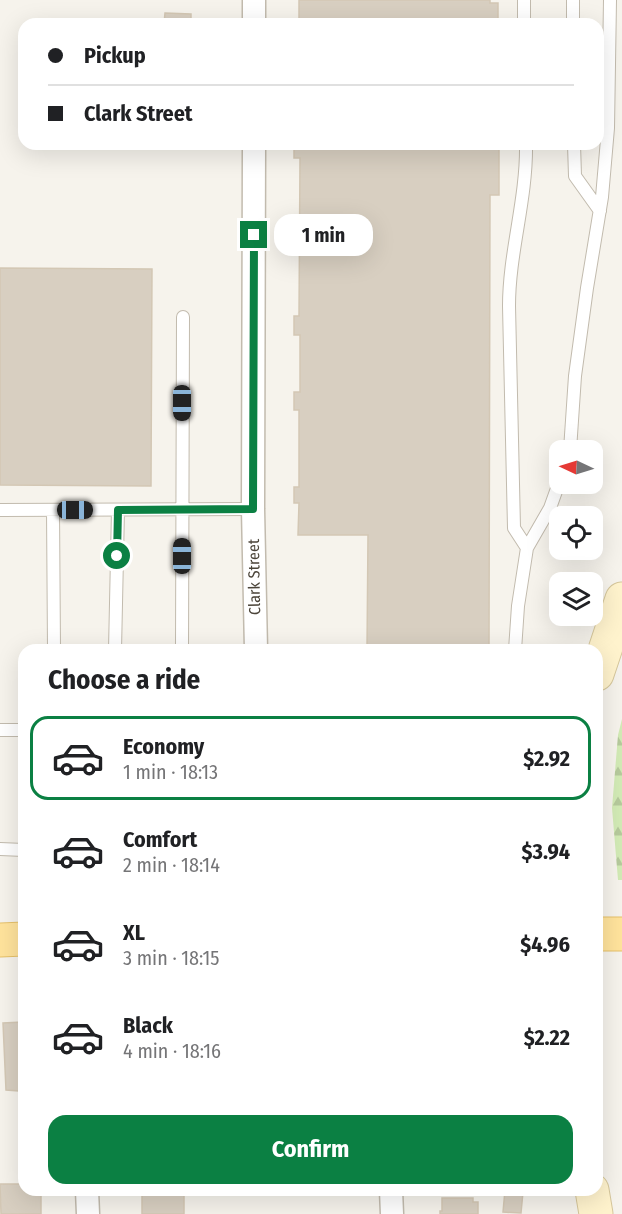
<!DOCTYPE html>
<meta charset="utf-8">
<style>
:root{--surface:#fff;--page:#f6f6f6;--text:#202124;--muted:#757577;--line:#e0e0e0;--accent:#0b8043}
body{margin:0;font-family:"Fira Sans Condensed",sans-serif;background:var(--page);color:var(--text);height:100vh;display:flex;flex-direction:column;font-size:22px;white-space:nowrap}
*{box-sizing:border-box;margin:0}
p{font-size:20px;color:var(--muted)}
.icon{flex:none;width:33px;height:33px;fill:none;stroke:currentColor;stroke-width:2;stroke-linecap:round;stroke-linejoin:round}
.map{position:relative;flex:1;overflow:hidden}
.sheet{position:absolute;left:18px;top:644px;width:585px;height:552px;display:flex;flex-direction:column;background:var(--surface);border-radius:18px;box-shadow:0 6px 24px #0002}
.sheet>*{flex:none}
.banner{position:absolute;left:18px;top:18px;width:586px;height:132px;border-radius:18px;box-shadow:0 6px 24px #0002;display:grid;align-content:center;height:132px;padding:0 30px;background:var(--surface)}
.needle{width:39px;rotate:274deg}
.tools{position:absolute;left:549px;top:440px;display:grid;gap:12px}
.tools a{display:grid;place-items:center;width:54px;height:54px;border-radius:12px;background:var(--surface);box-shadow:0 6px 24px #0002;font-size:30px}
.end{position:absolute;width:27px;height:27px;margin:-14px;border:8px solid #0b8043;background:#fff;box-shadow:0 0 0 3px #fff}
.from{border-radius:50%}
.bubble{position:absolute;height:42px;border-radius:18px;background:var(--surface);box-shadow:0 6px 24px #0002;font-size:20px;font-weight:700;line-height:42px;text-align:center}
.car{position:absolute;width:18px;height:36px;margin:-18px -9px;border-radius:8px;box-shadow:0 0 4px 2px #0007;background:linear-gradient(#222 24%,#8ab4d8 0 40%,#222 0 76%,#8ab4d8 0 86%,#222 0)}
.banner b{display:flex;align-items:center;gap:21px;height:57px;font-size:22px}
.banner b+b{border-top:2px solid var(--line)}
.banner i{width:15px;height:15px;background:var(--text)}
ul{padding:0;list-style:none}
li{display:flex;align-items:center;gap:18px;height:84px;margin:0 12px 9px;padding:0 18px;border:3px solid transparent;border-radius:18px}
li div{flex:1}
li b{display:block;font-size:22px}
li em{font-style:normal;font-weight:700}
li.on{border-color:var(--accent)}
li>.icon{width:54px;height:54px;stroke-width:1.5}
h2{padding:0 30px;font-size:27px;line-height:72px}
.button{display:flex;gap:12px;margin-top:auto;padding:12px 30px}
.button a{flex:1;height:69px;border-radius:18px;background:var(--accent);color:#fff;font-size:24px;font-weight:700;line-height:69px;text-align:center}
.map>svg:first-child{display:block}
</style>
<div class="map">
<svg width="622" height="1214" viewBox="0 0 622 1214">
<defs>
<pattern id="forest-firs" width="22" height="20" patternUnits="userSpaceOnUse" patternTransform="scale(1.5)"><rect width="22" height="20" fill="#d2eab5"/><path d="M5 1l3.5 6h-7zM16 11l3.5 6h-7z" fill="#b6ca9c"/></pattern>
</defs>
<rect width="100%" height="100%" fill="#f6f3ec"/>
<path fill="url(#forest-firs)" d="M622,719V880H618L612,808L618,735Z"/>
<path fill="#d8cfc1" stroke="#d3c7b4" stroke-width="1.5" d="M299,0H490V3H498V19H490V24H299Z
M165,13L191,14V24H164Z
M294,144H499V195H490L489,650H367L368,535H298L299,503H294V487H299V410H294V392H300V335H294V316H299L300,158H294Z
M0,268L152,269L151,486L0,485Z
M22,1007H24V1098H19V1091L6,1090L3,1023L23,1022Z
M0,1184H24V1190H39V1194H41V1214H1Z
M144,1190H184V1214H142V1192H144Z
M216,1190H231V1194H216Z
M505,1190L523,1192L521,1213L503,1212Z
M442,1198H473V1202H478V1214H440V1211H442Z"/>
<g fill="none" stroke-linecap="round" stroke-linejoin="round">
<defs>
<path id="lane" d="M524,0V24
M573,0V24
M526,144C527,199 509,252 509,306L514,528L527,548
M574,144L575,176L600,211
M570,450L575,376L587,288L602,197L608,128L610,0
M0,510L253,509
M53,510L54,650
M115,650L118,510
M182,650L183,317
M515,650L518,606L527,548L550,508L560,480
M0,730H24
M0,849L24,850"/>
<path id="street" d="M254,24V0
M254,144L253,509L256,650
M87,1190L88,1214
M391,1190L392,1214"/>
<path id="secondary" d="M597,674L622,599
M592,1190L596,1214"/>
<path id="primary" d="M597,934H622
M0,940L24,939"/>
</defs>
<use href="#lane" stroke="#c2bbae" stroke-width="14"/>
<use href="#street" stroke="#c2bbae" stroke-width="25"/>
<use href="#secondary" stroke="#d6c79b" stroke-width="35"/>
<use href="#primary" stroke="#e6c16a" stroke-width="35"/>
<use href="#lane" stroke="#fff" stroke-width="12"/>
<use href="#street" stroke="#fff" stroke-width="22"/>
<use href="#secondary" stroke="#fff3cd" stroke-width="33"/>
<use href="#primary" stroke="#ffe39c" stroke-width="33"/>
</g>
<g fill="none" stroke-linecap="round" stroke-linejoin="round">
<path stroke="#0b8043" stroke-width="8" d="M117,556L118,510L253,509L254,235"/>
</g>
<g text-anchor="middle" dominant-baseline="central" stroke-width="5" stroke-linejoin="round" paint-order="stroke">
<g font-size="16" fill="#4b4439" stroke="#fff">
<text transform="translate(254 577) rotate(-91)">Clark Street</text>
</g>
</g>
</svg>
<div class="tools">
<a><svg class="needle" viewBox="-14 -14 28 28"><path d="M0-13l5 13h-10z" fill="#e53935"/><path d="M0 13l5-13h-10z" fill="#757577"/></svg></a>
<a><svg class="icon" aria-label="locate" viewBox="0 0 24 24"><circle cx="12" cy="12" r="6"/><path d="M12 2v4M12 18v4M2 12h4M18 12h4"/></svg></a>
<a><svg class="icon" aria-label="layers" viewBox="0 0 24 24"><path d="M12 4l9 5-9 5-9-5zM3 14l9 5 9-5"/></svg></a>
</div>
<i class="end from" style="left:117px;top:556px"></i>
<i class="end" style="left:254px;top:235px"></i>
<div class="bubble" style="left:274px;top:214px;width:99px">1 min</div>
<i class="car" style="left:182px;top:403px;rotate:180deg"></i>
<i class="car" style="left:75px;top:510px;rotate:90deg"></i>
<i class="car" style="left:182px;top:556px;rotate:0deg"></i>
<div class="banner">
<b><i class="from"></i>Pickup</b>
<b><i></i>Clark Street</b>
</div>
<section class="sheet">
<h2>Choose a ride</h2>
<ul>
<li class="on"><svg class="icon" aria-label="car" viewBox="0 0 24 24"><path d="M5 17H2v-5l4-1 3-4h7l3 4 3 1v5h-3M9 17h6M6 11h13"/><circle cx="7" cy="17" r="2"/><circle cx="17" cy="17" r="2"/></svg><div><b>Economy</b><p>1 min · 18:13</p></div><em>$2.92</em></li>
<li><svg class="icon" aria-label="car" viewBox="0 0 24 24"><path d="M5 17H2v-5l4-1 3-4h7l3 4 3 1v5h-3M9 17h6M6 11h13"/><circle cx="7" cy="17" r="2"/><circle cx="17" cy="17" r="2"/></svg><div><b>Comfort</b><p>2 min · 18:14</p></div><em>$3.94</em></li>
<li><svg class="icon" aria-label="car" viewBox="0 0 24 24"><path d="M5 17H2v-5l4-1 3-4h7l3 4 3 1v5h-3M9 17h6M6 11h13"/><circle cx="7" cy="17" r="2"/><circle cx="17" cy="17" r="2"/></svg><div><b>XL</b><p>3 min · 18:15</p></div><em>$4.96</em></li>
<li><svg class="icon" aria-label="car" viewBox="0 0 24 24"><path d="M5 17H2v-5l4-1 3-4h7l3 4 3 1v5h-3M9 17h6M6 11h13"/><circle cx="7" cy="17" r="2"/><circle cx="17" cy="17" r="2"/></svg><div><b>Black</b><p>4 min · 18:16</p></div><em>$2.22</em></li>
</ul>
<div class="button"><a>Confirm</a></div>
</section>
</div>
